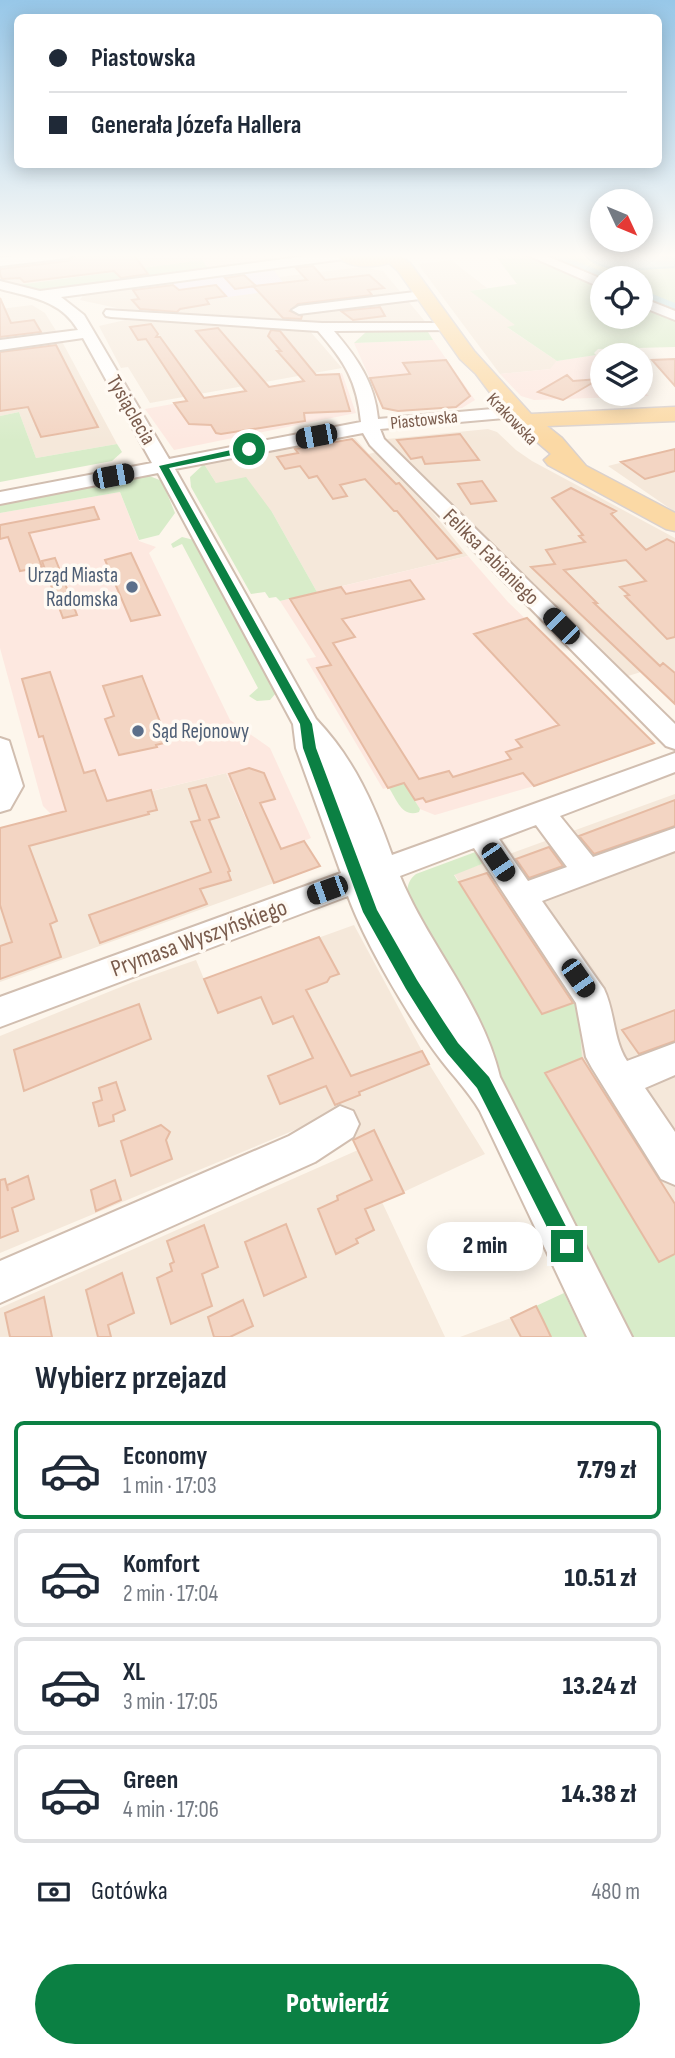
<!DOCTYPE html>
<html lang="pl">
<meta charset="utf-8">
<style>
:root{--surface:#fff;--page:#f6f6f7;--text:#1f2937;--muted:#747a83;--line:#e0e1e3;--accent:#0b8043}
body{margin:0;font-family:"Sofia Sans Condensed",sans-serif;background:var(--page);color:var(--text);height:100vh;display:flex;flex-direction:column;font-size:26px;white-space:nowrap}
*{box-sizing:border-box;margin:0}
p{font-size:23px;color:var(--muted)}
.icon{flex:none;width:38px;height:38px;fill:none;stroke:currentColor;stroke-width:2;stroke-linecap:round;stroke-linejoin:round}
.map{position:relative;height:1337px;overflow:hidden}
.side{display:flex;flex-direction:column;background:var(--surface);flex:1}
.side>*{flex:none}
.banner{position:absolute;left:14px;top:14px;width:648px;height:154px;border-radius:10px;box-shadow:0 4px 18px #0003;display:grid;align-content:center;height:154px;padding:0 35px;background:var(--surface)}
.needle{width:46px;rotate:134deg}
.fabs{position:absolute;left:590px;top:189px;display:grid;gap:14px}
.fabs a{display:grid;place-items:center;width:63px;height:63px;border-radius:50%;background:var(--surface);box-shadow:0 4px 18px #0003;font-size:35px}
.end{position:absolute;width:32px;height:32px;margin:-16px;border:9px solid #0b8043;background:#fff;box-shadow:0 0 0 4px #fff}
.from{border-radius:50%}
.bubble{position:absolute;height:49px;border-radius:24px;background:var(--surface);box-shadow:0 4px 18px #0003;font-size:23px;font-weight:800;line-height:49px;text-align:center}
.car{position:absolute;width:21px;height:42px;margin:-21px -10px;border-radius:9px;box-shadow:0 0 5px 2px #0007;background:linear-gradient(#222 24%,#8ab4d8 0 40%,#222 0 76%,#8ab4d8 0 86%,#222 0)}
.banner b{display:flex;align-items:center;gap:24px;height:66px;font-size:26px}
.banner b+b{border-top:2px solid var(--line)}
.banner i{width:18px;height:18px;background:var(--text)}
ul{padding:0;list-style:none}
li{display:flex;align-items:center;gap:21px;height:98px;margin:0 14px 10px;padding:0 21px;border:4px solid var(--line);border-radius:10px}
li div{flex:1}
li b{display:block;font-size:26px}
li em{font-style:normal;font-weight:800}
li.on{border-color:var(--accent)}
li>.icon{width:63px;height:63px;stroke-width:1.5}
h2{padding:0 35px;font-size:32px;line-height:84px}
.pay{display:flex;align-items:center;gap:18px;height:77px;padding:0 35px;font-size:26px}
.pay p{margin-inline-start:auto}
.cta{display:flex;gap:14px;margin-top:auto;padding:14px 35px}
.cta a{flex:1;height:80px;border-radius:42px;background:var(--accent);color:#fff;font-size:28px;font-weight:800;line-height:80px;text-align:center}
.map>svg:first-child{display:block}
</style>
<div class="map">
<svg width="675" height="1337" viewBox="0 0 675 1337">
<rect width="100%" height="100%" fill="#fdf6ec"/>
<path fill="#f5e8da" d="M0,254H197L202,260L18,285L0,281Z
M451,260L487,288L471,291L516,325L508,328L557,361L551,369L500,374L418,264Z
M362,267L383,271L428,325L338,324L135,312L80,300L84,294L94,291L273,269L279,277Z
M32,305L45,313L58,334L117,444L36,458L19,412L0,416V309Z
M125,320L309,330L342,368L150,403L128,367L121,368L99,326Z
M488,429L497,432L516,450L532,461L675,538V704L641,672L628,676L529,583L387,439Z
M355,438L369,454L376,452L434,514L468,556L317,592L272,512L216,483L204,464Z
M675,449V512L608,466Z
M226,773L274,883L0,982V828Z
M675,794V1254L659,1262L545,1073L577,1001L542,1014L454,874Z
M354,925L429,1064L485,1154L382,1202L445,1337H0V1308L358,1150L338,1112L0,1253V1036L133,982L196,960L204,979Z
M536,1306L551,1337H460L511,1318Z"/>
<path fill="#fde8e0" d="M197,254H321L208,268Z
M433,340L475,400L462,408L399,411L383,408L354,343Z
M596,355L602,359V394H640L641,389L649,396L534,400L521,396L500,374L550,369L557,361Z
M342,373L356,413L174,450L145,409Z
M120,492L139,541L156,547L149,553L230,720L270,748L311,838L304,841L274,883L226,773L52,815L43,806L0,648V513Z
M468,556L508,602L654,743L534,786L435,815L420,809L404,783L383,789L306,659L316,657L280,601Z"/>
<path fill="#f3e8fa" d="M273,269L288,289L190,302L171,282Z"/>
<path fill="#d8ecc9" fill-rule="evenodd" d="M494,254H675V347L598,349L594,353L596,355L557,361L507,327L515,325L470,291L517,284ZM602,278H640V317H602Z
M202,260L208,268L42,290L18,285Z
M366,332H428L433,340L354,343Z
M19,412L36,458L117,444L122,452L112,461L0,482V416Z
M204,464L216,483L246,477L272,512L317,592L280,601L276,597L269,598L265,592L251,594L191,487L190,477Z
M147,475L162,481L175,513L159,535L139,540L120,492L0,513V505Z
M182,537L194,540L270,682L276,693L270,700L257,701L249,696L258,688L182,544L173,548L171,544Z
M404,783L420,809L419,812C402,818 397,800 389,788Z
M478,851L487,862L454,875L542,1014L578,1001L582,1058L545,1073L659,1262L675,1254V1337H628L410,913C408,898 403,884 416,874Z
M564,1293L585,1337H551L536,1306Z"/>
<path fill="#bfe3e8" stroke="#a5d3da" stroke-width="2" d="M584,254H662L657,256L673,258L670,254H675V267C647,268 605,277 584,254Z"/>
<g fill="none" stroke-linecap="round" stroke-linejoin="round">
<path fill="#bfe3e8" fill-rule="evenodd" d="M536,254H558L608,274L610,278H602V283L596,282Z
M640,289L675,303V314L640,300Z"/>
</g>
<path fill="#f3d5c3" stroke="#e6bba3" stroke-width="2" d="M77,254H133L148,274L121,278L114,271L24,282L20,278L2,279L0,274V269L68,261Z
M313,266L325,280L369,275L384,288L368,290L372,295L298,304L290,311L302,316L301,319L283,318L253,286L307,280L296,268Z
M244,275L256,286L235,289L225,278Z
M173,285L179,290L216,285L226,296L206,299L209,304L180,309L177,312L140,309L132,300L139,299L133,290Z
M0,298L11,323L34,320L41,332L0,337Z
M380,307L385,316L353,320L341,311Z
M151,324L158,334L156,337H160L204,398L246,391L196,331L218,328L269,387L304,381L277,351H281L268,336L271,330L280,331L316,375L339,374L350,411L304,413L305,421L221,434L216,433L211,425L189,424L174,403L187,401L146,339L138,340L130,327Z
M56,345L98,427L41,437L28,407L0,411V352Z
M675,359V386L652,360Z
M446,360L470,396L456,407L398,411L383,408L370,378L410,374L403,363Z
M567,375L573,381L599,379L563,400L538,392Z
M460,434L479,460L425,464L422,457L411,459L397,440Z
M352,439L396,484L399,483L461,553L437,559L397,511H394L365,479L340,485L347,496L333,499L317,476L309,478L300,466L285,469L277,457L298,453L295,449Z
M675,449V471L645,479L621,462Z
M482,481L496,501L471,504L458,484Z
M571,488L616,511L611,514L646,550L667,539L675,543V637L667,639L625,596L629,595L620,587L646,581L626,560L564,570L597,603H594L660,666L663,663L675,673V704L531,567L555,564L546,550L585,542L579,536L583,535L552,498Z
M94,507L99,519L29,533L42,567L20,571L8,537L0,539V525Z
M131,553L160,615L131,621L105,560Z
M55,558L61,573L77,615L63,618L42,561Z
M410,580L424,599L342,619L355,637L333,643L419,779L449,771L453,777L511,759L506,752L522,747L516,740L559,725L474,634L527,618L654,743L534,786L523,773L426,802L423,798L415,800L404,783L388,788L317,668L331,665L290,599L341,587L346,594Z
M50,672L84,773L95,770L107,801L151,790L157,810L148,812L149,814L29,846L57,921L50,924L61,957L0,979V946L12,942L0,905V828L66,811L43,736L39,737L22,679Z
M142,676L168,742L156,745L157,747L119,755L105,719L114,716L103,686Z
M249,768L264,773L275,799L260,803L281,849L304,841L320,866L274,883L229,774Z
M206,785L219,817L209,820L230,871L228,872L231,880L200,889L207,904L100,943L89,915L211,872L191,822L200,820L189,789Z
M675,800V826L594,854L579,836Z
M549,847L563,866L529,878L516,859Z
M487,873L573,1003L542,1014L459,882Z
M319,937L339,974L330,977L327,982L306,990L351,1076L422,1051L429,1064L359,1092L360,1095L335,1105L326,1086L280,1104L268,1076L313,1058L293,1016L273,1024L261,997L218,1013L204,979Z
M139,1004L151,1039L24,1091L14,1050Z
M675,1010V1041L639,1054L622,1030Z
M582,1058L675,1204V1254L659,1262L545,1073Z
M116,1082L125,1110L113,1115L114,1121L99,1126L93,1103L102,1100L99,1088Z
M161,1125L170,1132L166,1140L172,1159L131,1176L121,1141Z
M374,1130L404,1193L365,1209L374,1230L356,1239L358,1243L336,1254L318,1209L338,1200L337,1196L372,1180L353,1140Z
M28,1176L34,1199L12,1208L18,1231L0,1238V1180L5,1179L8,1191L7,1185Z
M115,1180L121,1200L96,1211L91,1190Z
M286,1224L306,1277L264,1296L245,1242Z
M204,1225L218,1267L202,1274L212,1306L171,1324L157,1278L172,1271L170,1264L174,1262L167,1241Z
M122,1273L134,1313L108,1325L111,1337H98L86,1290Z
M44,1297L52,1337H10L5,1313Z
M243,1300L253,1326L230,1337H214L208,1317Z
M536,1306L543,1320L551,1337H521L511,1318Z"/>
<g fill="none" stroke-linecap="round" stroke-linejoin="round">
<defs>
<path id="minor" d="M34,254H74L68,258L0,266V258Z
M322,254L350,255L344,259L61,297L84,315L169,459L361,422C357,381 345,362 318,331L111,317L106,316L104,313L106,310L322,323H448L455,327L453,330L334,331C357,358 375,383 378,419L515,407L524,412L515,417L380,429L384,439L675,724V749L666,746L370,445L363,433L175,469L316,719C354,759 374,804 392,855L675,753V772L560,816L593,857L675,828V851L542,901L604,989C615,1012 613,1040 627,1061L675,1043V1075L645,1088L675,1132V1185L661,1179L592,1068L586,1057L576,1003L474,848L400,876C429,946 482,1002 500,1077L632,1337H587L480,1111C469,1092 454,1077 441,1060C409,1018 366,945 348,896L0,1027V997L341,873L296,748L293,724L158,473L0,504V492L152,463L83,338L0,350V340L78,330C61,300 30,297 0,289V281L40,291ZM536,825L567,867L528,881L499,839Z
M525,254H542L602,279V288Z
M423,291L428,292V298L299,314L292,310L299,306Z
M640,297L675,311V320L640,306Z
M0,738L9,741L23,786L10,809L0,812Z
M340,1106L353,1111L359,1124L353,1137L315,1162L0,1303V1261L289,1136Z"/>
<path id="major" d="M335,254L369,256L403,254L401,257L410,263L474,351L531,414L675,407V421L547,426L562,438L586,466L675,513V531L666,529L548,465L544,460L551,454L521,428L510,426L507,421L509,418L476,374L460,359L398,271L389,263C371,268 348,269 335,254Z"/>
</defs>
<use href="#minor" stroke="#d1beb0" stroke-width="4"/>
<use href="#major" stroke="#dad1cd" stroke-width="3"/>
<use href="#minor" fill="#fff" fill-rule="evenodd"/>
<use href="#major" fill="#fbd9a5" fill-rule="evenodd"/>
</g>
<linearGradient id="sky" x2="0" y2="1"><stop stop-color="#97c7e8"/><stop offset="0.58" stop-color="#fefbf6"/><stop offset="1" stop-color="#fefbf6" stop-opacity="0"/></linearGradient>
<rect width="675" height="441" fill="url(#sky)"/>
<path fill="#0b8043" d="M249,446L252,451L169,468L312,724L316,748L377,910L417,980L444,1022L458,1043L489,1077L573,1240L576,1246L573,1253L567,1256L560,1253L477,1088L447,1053L433,1032L406,989L363,912L303,748L300,724L159,466Z"/>
<g fill="#5c6f8a" stroke="#fffaf3" stroke-width="2.5">
<circle cx="132" cy="587" r="7"/>
<circle cx="138" cy="731" r="7"/>
</g>
<g text-anchor="middle" dominant-baseline="central" stroke-width="7" stroke-linejoin="round" paint-order="stroke">
<g font-size="18" fill="#7a5c4d" stroke="#fffaf3">
<text transform="translate(512 419) rotate(46)">Krakowska</text>
<text transform="translate(424 420) rotate(-6)">Piastowska</text>
</g>
<g font-size="21" fill="#7a5c4d" stroke="#fffaf3">
<text transform="translate(131 410) rotate(60)">Tysiąclecia</text>
<text transform="translate(491 557) rotate(45)">Feliksa Fabianiego</text>
</g>
<g font-size="21" fill="#4e5e75" stroke="#fffaf3" text-anchor="end">
<text x="118" y="575">Urząd Miasta<tspan x="118" dy="24">Radomska</tspan></text>
<text x="152" y="731" text-anchor="start">Sąd Rejonowy</text>
</g>
<g font-size="24" fill="#7a5c4d" stroke="#fffaf3">
<text transform="translate(199 938) rotate(-20)">Prymasa Wyszyńskiego</text>
</g>
</g>
</svg>
<div class="fabs">
<a><svg class="needle" viewBox="-14 -14 28 28"><path d="M0-13l5 13h-10z" fill="#e53935"/><path d="M0 13l5-13h-10z" fill="#747a83"/></svg></a>
<a><svg class="icon" aria-label="locate" viewBox="0 0 24 24"><circle cx="12" cy="12" r="6"/><path d="M12 2v4M12 18v4M2 12h4M18 12h4"/></svg></a>
<a><svg class="icon" aria-label="layers" viewBox="0 0 24 24"><path d="M12 4l9 5-9 5-9-5zM3 14l9 5 9-5"/></svg></a>
</div>
<i class="end from" style="left:249px;top:449px"></i>
<i class="end" style="left:567px;top:1246px"></i>
<div class="bubble" style="left:427px;top:1222px;width:116px">2 min</div>
<i class="car" style="left:316px;top:436px;rotate:259deg"></i>
<i class="car" style="left:113px;top:476px;rotate:79deg"></i>
<i class="car" style="left:561px;top:626px;rotate:315deg"></i>
<i class="car" style="left:498px;top:862px;rotate:146deg"></i>
<i class="car" style="left:327px;top:890px;rotate:250deg"></i>
<i class="car" style="left:578px;top:978px;rotate:145deg"></i>
<div class="banner">
<b><i class="from"></i>Piastowska</b>
<b><i></i>Generała Józefa Hallera</b>
</div>
</div>
<section class="side">
<h2>Wybierz przejazd</h2>
<ul>
<li class="on"><svg class="icon" aria-label="car" viewBox="0 0 24 24"><path d="M5 17H2v-5l4-1 3-4h7l3 4 3 1v5h-3M9 17h6M6 11h13"/><circle cx="7" cy="17" r="2"/><circle cx="17" cy="17" r="2"/></svg><div><b>Economy</b><p>1 min · 17:03</p></div><em>7.79 zł</em></li>
<li><svg class="icon" aria-label="car" viewBox="0 0 24 24"><path d="M5 17H2v-5l4-1 3-4h7l3 4 3 1v5h-3M9 17h6M6 11h13"/><circle cx="7" cy="17" r="2"/><circle cx="17" cy="17" r="2"/></svg><div><b>Komfort</b><p>2 min · 17:04</p></div><em>10.51 zł</em></li>
<li><svg class="icon" aria-label="car" viewBox="0 0 24 24"><path d="M5 17H2v-5l4-1 3-4h7l3 4 3 1v5h-3M9 17h6M6 11h13"/><circle cx="7" cy="17" r="2"/><circle cx="17" cy="17" r="2"/></svg><div><b>XL</b><p>3 min · 17:05</p></div><em>13.24 zł</em></li>
<li><svg class="icon" aria-label="car" viewBox="0 0 24 24"><path d="M5 17H2v-5l4-1 3-4h7l3 4 3 1v5h-3M9 17h6M6 11h13"/><circle cx="7" cy="17" r="2"/><circle cx="17" cy="17" r="2"/></svg><div><b>Green</b><p>4 min · 17:06</p></div><em>14.38 zł</em></li>
</ul>
<div class="pay"><svg class="icon" aria-label="cash" viewBox="0 0 24 24"><path d="M3 7h18v10H3z"/><circle cx="12" cy="12" r="2"/></svg>Gotówka<p>480 m</p></div>
<div class="cta"><a>Potwierdź</a></div>
</section>
